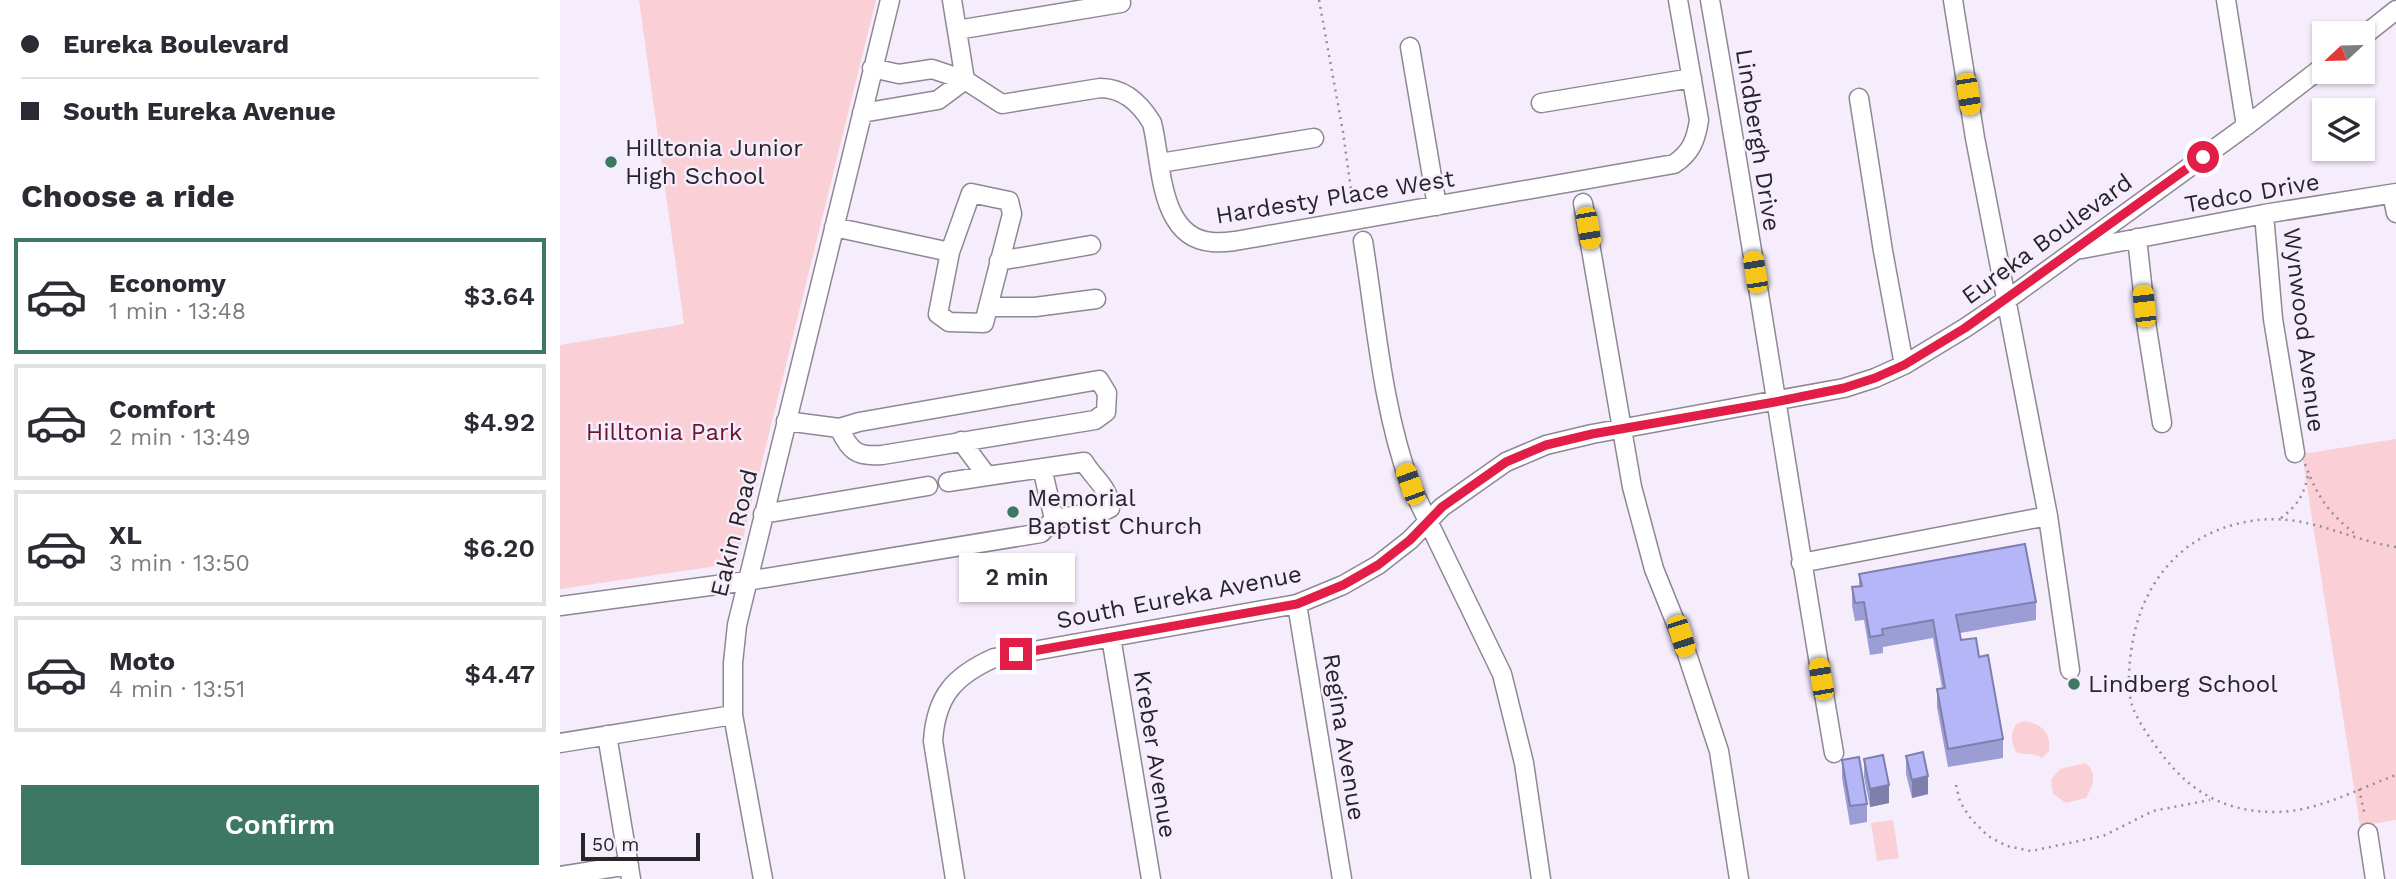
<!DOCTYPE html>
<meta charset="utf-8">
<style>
:root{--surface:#fff;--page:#f2f2f3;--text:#2b2b33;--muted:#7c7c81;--line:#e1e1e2;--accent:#3c7864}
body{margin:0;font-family:"Work Sans",sans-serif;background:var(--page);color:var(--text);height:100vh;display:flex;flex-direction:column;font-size:26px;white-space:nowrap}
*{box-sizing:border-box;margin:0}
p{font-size:23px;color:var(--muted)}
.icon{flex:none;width:38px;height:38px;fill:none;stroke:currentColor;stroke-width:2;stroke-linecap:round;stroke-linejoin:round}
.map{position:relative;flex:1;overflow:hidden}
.panel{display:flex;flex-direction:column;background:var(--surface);width:560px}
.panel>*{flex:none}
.guide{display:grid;align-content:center;height:154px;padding:0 21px;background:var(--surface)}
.needle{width:46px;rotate:248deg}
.buttons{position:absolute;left:1752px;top:21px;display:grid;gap:14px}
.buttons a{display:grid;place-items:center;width:63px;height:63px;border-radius:0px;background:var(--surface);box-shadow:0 2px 5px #0004;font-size:35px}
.scale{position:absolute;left:21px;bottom:18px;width:119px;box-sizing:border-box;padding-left:7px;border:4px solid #28242a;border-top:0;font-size:19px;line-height:24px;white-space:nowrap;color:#28242a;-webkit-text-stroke:5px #f6edfc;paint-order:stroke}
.end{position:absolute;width:32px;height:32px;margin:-16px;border:9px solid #e11d48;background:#fff;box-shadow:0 0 0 4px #fff}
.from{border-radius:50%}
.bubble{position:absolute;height:49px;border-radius:0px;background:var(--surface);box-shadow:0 2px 5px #0004;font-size:23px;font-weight:600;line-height:49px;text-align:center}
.car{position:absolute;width:21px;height:42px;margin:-21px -10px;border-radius:9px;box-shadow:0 0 5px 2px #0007;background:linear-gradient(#f5c518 24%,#345 0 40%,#f5c518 0 76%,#345 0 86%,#f5c518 0)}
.guide b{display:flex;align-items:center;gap:24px;height:66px;font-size:26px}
.guide b+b{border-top:2px solid var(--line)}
.guide i{width:18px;height:18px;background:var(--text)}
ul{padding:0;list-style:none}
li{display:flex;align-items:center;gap:21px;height:116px;margin:0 14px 10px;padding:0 7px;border:4px solid var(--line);border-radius:0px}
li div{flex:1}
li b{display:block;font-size:26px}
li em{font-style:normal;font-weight:600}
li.current{border-color:var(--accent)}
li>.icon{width:63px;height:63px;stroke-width:1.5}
h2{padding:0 21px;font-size:32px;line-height:84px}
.cta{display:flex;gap:14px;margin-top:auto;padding:14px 21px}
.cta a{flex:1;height:80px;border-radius:0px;background:var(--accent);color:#fff;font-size:28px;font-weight:600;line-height:80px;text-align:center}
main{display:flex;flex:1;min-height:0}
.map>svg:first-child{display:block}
</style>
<main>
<section class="panel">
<div class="guide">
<b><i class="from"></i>Eureka Boulevard</b>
<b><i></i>South Eureka Avenue</b>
</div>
<h2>Choose a ride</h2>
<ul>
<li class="current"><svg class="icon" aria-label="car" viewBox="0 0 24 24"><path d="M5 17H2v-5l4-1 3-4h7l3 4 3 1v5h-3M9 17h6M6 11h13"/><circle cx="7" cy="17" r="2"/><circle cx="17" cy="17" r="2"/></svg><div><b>Economy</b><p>1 min · 13:48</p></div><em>$3.64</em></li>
<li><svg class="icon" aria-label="car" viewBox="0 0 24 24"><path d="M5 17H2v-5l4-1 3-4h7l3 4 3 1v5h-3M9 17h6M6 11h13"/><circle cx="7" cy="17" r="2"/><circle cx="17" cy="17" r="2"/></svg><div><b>Comfort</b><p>2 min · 13:49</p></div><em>$4.92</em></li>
<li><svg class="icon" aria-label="car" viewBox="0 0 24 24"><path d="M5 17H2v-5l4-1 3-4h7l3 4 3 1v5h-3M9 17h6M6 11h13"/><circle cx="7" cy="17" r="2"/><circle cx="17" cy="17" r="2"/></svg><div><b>XL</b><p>3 min · 13:50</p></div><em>$6.20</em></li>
<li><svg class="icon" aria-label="car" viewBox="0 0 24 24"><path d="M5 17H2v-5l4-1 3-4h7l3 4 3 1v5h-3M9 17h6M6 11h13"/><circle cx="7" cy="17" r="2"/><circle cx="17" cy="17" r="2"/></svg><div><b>Moto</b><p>4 min · 13:51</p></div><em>$4.47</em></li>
</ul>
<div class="cta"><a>Confirm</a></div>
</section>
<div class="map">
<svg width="1836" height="879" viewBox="0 0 1836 879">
<rect width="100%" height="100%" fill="#f6edfc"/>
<path fill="#facfd5" d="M79,0H316L177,563L0,589V345L124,324Z
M1836,439V820L1800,826L1742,454Z
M1465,721C1483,724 1491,733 1489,751L1482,758C1473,752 1466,756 1456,752C1451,741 1450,735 1456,724Z
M1526,763C1538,775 1533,785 1526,798L1506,803L1493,794L1491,780L1500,769Z
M1333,820L1339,858L1317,861L1311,823Z"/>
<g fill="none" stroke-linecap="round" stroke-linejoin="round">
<defs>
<path id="minor" d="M392,0L405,80
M1150,0C1194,251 1231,502 1274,753
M1393,0L1415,138L1488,516L1510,670
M1666,0L1686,126
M397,30L561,3
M1802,37L1836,10
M850,47L877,206
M312,68L339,74L372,69L405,80L442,104L540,88C564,88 580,103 592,123C602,161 598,238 652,242C660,243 668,242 675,241L1114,164C1131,153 1136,140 1139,120L1118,0
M1299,98L1323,251L1344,365
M981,103L1132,78
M302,113L378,100L405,80
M600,163L754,138
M411,193L449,201L452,214L424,323L389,322L378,314L390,252Z
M1832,194L1836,213
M1023,203L1072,487L1094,569L1121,636L1159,751L1179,879
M1704,214L1713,319L1735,453
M274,227L390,252
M1577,238L1587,329L1602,423
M803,241C816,322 822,407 850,484L942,674L964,763L981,879
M1522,249L1704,214L1836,193
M439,261L531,245
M428,307H475L536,299
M226,421L279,428L299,422L539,380L547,393L546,412L535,420L322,455C296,457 290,451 279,428
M401,441L427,476L524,462C534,479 550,488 550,508L544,511L494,519L482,468
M388,482L427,476
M203,514L368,486
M1241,563L1488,516
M737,604L782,879
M0,606L187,581L481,533L494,519
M551,637L591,879
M47,735L71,879
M0,743L173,715
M1808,833L1815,879
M0,876L69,865
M203,879L173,715V663L177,625L330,0
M395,879L373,741C376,696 394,676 434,658L737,604L783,585L818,565L850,540L882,507L946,462L986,445L1032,434L1284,388L1315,378L1344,365L1405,328L1448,299L1686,126L1764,66"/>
</defs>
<use href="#minor" stroke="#8f8794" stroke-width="21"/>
<path stroke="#958f99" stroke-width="2.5" stroke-dasharray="2 5" stroke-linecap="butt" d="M759,0L783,132L793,204
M1745,464C1758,498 1769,514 1798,536
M1721,518C1737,506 1744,495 1748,475
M1836,547C1784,539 1746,512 1691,521C1621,532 1580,584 1571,652C1569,667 1567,689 1572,705C1576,717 1585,731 1593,742C1623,787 1659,812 1715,812C1757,812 1797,789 1836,775
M1396,785L1400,802L1411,819L1428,836L1447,846L1471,851L1543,836L1593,811L1650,800
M1799,789L1805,816"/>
<use href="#minor" stroke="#fff" stroke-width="18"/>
</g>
<path fill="#9c9dd5" d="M1299,574L1476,602V620L1400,633L1401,640L1419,657L1443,739V758L1388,767L1377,707V689L1382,688L1373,638L1323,647V653L1310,655L1304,620L1295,621L1292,606V587L1299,586Z
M1346,756L1368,794L1352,798L1346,774Z
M1304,759L1329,803L1310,807L1304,777Z
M1282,760L1307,804V822L1290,825L1282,778Z"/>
<path fill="#7f7fae" d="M1368,776V794L1352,798V780Z
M1329,785V803L1310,807V789Z"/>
<path fill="#b5b6f8" stroke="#7f7fae" stroke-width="2" d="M1465,544L1476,602L1396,615L1401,640L1416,638L1419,657L1428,655L1443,739L1388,749L1377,689L1385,688L1373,620L1322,629L1323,635L1310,637L1304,602L1295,603L1292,587L1302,586L1299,574Z
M1363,752L1368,776L1352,780L1346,756Z
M1323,755L1329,785L1310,789L1304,759Z
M1299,757L1307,804L1290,806L1282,760Z"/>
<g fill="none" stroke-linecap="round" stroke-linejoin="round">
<path stroke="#e11d48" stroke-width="9" d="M456,654L737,604L783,585L818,565L850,540L882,507L946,462L986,445L1032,434L1215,402L1284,388L1315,378L1344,365L1405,328L1643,157"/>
</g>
<g fill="#3c7864" stroke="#f6edfc" stroke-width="2.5">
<circle cx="51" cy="162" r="7"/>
<circle cx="453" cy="512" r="7"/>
<circle cx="1514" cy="684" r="7"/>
</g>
<g text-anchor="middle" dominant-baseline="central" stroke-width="5" stroke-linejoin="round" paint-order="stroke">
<g font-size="24" fill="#28242a" stroke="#f6edfc">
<text transform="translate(1198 140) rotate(81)">Lindbergh Drive</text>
<text transform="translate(1692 193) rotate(-10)">Tedco Drive</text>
<text transform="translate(775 197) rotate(-9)">Hardesty Place West</text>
<text transform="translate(1487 239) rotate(-36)">Eureka Boulevard</text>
<text transform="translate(1744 330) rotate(83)">Wynwood Avenue</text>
<text transform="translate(174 533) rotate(-76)">Eakin Road</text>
<text transform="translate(619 597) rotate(-11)">South Eureka Avenue</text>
<text transform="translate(784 737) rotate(81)">Regina Avenue</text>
<text transform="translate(595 754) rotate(81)">Kreber Avenue</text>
</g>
<g font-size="24" fill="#28242a" stroke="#f6edfc" text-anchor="start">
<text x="65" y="148">Hilltonia Junior<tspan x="65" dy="28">High School</tspan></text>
<text x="467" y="498">Memorial<tspan x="467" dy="28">Baptist Church</tspan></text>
<text x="1528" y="684">Lindberg School</text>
</g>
<g font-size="24" fill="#6d142f" stroke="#f6edfc">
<text x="104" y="432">Hilltonia Park</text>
</g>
</g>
</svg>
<div class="buttons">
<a><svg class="needle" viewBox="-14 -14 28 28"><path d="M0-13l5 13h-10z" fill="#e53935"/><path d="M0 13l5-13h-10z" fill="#7c7c81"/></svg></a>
<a><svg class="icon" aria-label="layers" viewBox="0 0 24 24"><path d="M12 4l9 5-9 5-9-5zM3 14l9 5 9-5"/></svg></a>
</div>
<div class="scale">50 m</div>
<i class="end from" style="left:1643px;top:157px"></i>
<i class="end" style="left:456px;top:654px"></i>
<div class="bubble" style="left:399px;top:553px;width:116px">2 min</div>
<i class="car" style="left:1408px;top:94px;rotate:171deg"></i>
<i class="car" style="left:1028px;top:228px;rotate:170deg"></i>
<i class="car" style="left:1195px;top:272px;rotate:351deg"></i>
<i class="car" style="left:1584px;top:306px;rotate:354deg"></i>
<i class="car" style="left:850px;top:484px;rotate:340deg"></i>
<i class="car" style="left:1121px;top:636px;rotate:162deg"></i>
<i class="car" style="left:1261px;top:679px;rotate:350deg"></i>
</div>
</main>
